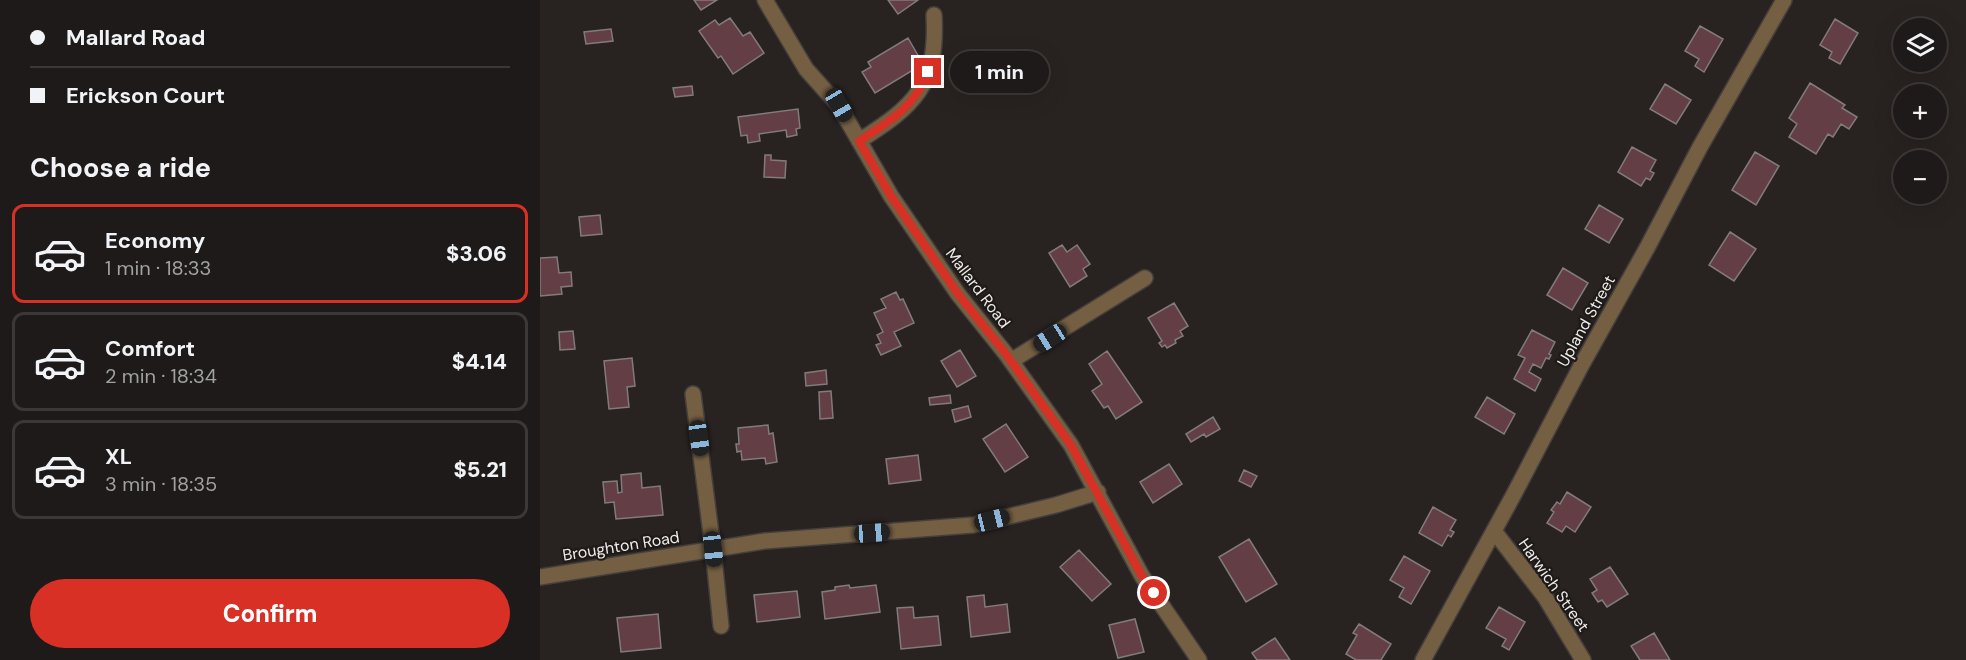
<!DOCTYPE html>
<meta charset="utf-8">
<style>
:root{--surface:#1e1a19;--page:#262322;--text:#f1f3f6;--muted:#a1a1a2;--line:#3c3838;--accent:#d93025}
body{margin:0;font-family:"DM Sans",sans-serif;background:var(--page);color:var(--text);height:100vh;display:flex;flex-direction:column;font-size:22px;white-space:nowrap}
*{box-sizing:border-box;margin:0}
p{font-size:20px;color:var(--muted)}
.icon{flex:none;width:33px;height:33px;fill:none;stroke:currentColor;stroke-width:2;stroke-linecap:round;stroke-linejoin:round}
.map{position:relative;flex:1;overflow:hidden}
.side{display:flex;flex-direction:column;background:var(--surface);width:540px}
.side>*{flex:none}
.top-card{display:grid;align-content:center;height:132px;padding:0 30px;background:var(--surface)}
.tools{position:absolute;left:1353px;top:18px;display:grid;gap:12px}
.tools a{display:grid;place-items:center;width:54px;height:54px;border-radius:50%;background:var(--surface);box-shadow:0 6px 24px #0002,0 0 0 2px var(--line);font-size:30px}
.end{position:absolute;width:27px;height:27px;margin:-14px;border:8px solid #d93025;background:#fff;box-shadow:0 0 0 3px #fff}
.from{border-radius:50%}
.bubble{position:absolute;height:42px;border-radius:21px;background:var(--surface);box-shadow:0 6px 24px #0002,0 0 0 2px var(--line);font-size:20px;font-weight:800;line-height:42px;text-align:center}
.car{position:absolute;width:18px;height:36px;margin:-18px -9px;border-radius:8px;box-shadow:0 0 4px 2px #0007;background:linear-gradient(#222 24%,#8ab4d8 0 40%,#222 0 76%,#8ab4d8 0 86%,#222 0)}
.top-card b{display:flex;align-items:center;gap:21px;height:57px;font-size:22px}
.top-card b+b{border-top:2px solid var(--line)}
.top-card i{width:15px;height:15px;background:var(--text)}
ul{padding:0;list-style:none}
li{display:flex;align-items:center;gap:18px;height:99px;margin:0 12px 9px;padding:0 18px;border:3px solid var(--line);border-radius:12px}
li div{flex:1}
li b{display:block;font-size:22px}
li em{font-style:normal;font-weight:800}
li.active{border-color:var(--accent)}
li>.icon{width:54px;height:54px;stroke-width:1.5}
h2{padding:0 30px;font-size:27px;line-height:72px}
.primary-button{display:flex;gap:12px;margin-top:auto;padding:12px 30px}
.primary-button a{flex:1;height:69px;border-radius:36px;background:var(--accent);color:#fff;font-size:24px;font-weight:800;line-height:69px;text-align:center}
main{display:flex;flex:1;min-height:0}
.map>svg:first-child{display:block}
</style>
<main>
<section class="side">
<div class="top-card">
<b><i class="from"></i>Mallard Road</b>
<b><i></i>Erickson Court</b>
</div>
<h2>Choose a ride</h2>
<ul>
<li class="active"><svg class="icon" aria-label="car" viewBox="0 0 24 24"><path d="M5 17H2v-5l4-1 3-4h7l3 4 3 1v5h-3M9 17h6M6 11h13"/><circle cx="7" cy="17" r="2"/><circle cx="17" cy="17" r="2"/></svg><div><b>Economy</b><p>1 min · 18:33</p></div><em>$3.06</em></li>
<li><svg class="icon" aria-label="car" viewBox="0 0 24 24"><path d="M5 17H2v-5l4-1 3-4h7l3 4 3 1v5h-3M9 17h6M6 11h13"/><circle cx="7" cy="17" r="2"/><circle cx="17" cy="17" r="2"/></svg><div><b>Comfort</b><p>2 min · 18:34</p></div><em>$4.14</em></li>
<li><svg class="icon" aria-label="car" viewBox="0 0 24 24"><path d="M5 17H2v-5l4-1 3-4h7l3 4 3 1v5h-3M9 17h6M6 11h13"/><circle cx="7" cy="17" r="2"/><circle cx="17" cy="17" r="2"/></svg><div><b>XL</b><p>3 min · 18:35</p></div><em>$5.21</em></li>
</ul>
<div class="primary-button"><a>Confirm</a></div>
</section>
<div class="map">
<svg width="1426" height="660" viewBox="0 0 1426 660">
<rect width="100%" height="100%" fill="#282321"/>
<path fill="#633e45" stroke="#817b7c" stroke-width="1.5" d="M154,0H177L161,10Z
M348,0H378L358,14Z
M190,18L203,36L210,32L224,53L193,74L181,56L178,58L159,31L175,20L179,25Z
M1295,19L1318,33L1300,64L1289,58L1292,52L1280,45Z
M1160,26L1183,39L1164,72L1155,66L1159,59L1145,51Z
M71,29L73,41L46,44L44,32Z
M368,38L383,64L335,93L322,72L331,67L328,62Z
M1270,83L1305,105L1302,108L1317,117L1309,129L1301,124L1293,137L1288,134L1276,154L1249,137L1257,124L1249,118Z
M1125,84L1151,100L1136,124L1110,109Z
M152,86L153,95L135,97L133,88Z
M258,109L260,128L256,129L257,135L247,137L246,130L219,134L220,141L208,143L207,135L201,136L198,117Z
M1092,147L1116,160L1110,171L1114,173L1110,180L1106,178L1101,186L1078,172Z
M1215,152L1239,166L1216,205L1192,190Z
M225,155H231V160L246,161L245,178L224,177Z
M1059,205L1083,219L1069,243L1045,229Z
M60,215L62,234L41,236L39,217Z
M1190,232L1216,249L1194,281L1169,265Z
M522,245L527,252L537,245L550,264L543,269L547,276L530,287L509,253Z
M17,257L19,273L31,272L32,286L21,287L22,294L0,296V258Z
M1023,268L1048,283L1032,310L1007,295Z
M356,292L360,300L363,299L374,323L354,332L361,346L341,355L336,345L341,343L337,335L343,332L334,313L346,308L341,299Z
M634,303L648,326L640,331L643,336L635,340L636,343L627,348L625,345L622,347L619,343L622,341L608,318Z
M992,330L1015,342L1009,354L1011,355L1009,359L1006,358L1001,368L993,364L989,372L1001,379L995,391L974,379L985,358L978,355Z
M33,331L35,349L20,350L19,332Z
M420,350L436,376L417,387L401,361Z
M567,351L602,402L576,419L568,406L564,408L552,391L562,384L549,364Z
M92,358L95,386L87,387L89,407L69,409L64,361Z
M286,370L287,384L266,386L265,373Z
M291,391L293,418L280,419L279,392Z
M410,395L411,403L390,405L389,398Z
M947,397L975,414L964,434L935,417Z
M428,406L431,417L415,422L412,410Z
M673,417L680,429L666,437L664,434L651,442L646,434Z
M466,424L488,457L465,472L443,439Z
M228,425L229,434L233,433L237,462L226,464L225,458L202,460L201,451L197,452L196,444H199L198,428Z
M378,455L381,480L349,484L346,459Z
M629,464L642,484L613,503L600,482Z
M704,470L717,476L711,487L699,481Z
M101,473L102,488L120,486L123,515L76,519L74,502L65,503L63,482L77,481L78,493L82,492L81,475Z
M1027,492L1051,507L1035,532L1026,526L1022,532L1007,523L1014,512L1011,510L1017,502L1020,504Z
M893,507L916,520L910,530L914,532L911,537L908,535L902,546L879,533Z
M709,539L737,584L706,602L679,557Z
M539,550L571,584L552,601L520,567Z
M864,556L890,571L871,604L859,597L864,588L850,580Z
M1070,567L1088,594L1067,607L1062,600L1058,602L1052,593L1057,590L1050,579Z
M309,585L310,588L336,585L340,612L285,619L282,592L295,590V587Z
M257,591L260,617L217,622L214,595Z
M444,595L445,607L467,604L470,632L431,637L427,597Z
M373,607L374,618L398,616L401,645L361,649L357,608Z
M959,607L985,622L969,650L962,646L966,639L946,628Z
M118,614L121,648L81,652L77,618Z
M595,619L604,652L578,658L569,625Z
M819,624L851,644L841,660H816L806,654L817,635L813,633Z
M1114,633L1130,660H1100L1091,646Z
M735,638L750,660H717L712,653Z"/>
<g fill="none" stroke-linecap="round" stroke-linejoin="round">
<defs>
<path id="minor" d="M225,0L266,69L299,106L351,196L418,294L466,354L531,445L602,576L659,660
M319,141C374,106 398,86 394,15
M471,361L605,278
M153,394L173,549L181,626
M954,531L1005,597L1043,660
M0,577L225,541L433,525L516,505L558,492
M883,660L973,496L1041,366L1107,248L1160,147L1244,0"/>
</defs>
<use href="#minor" stroke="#443f3d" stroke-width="18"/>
<use href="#minor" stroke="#745f42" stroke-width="15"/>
</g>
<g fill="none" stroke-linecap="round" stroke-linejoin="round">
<path stroke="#d93025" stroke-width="8" d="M388,72C376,106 347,123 319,141L351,196L418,294L466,354L531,445L602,576L614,593"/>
</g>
<g text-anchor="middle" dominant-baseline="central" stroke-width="4.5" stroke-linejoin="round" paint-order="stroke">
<g font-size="16" fill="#eeebea" stroke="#1e1a18">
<text transform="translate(438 288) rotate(53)">Mallard Road</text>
<text transform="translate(1046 321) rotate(-61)">Upland Street</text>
<text transform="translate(81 546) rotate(-9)">Broughton Road</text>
<text transform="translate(1014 585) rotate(55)">Harwich Street</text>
</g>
</g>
</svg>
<div class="tools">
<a><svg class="icon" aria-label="layers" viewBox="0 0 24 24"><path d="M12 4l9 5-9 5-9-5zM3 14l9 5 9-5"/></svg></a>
<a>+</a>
<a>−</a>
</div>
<i class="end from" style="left:614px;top:593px"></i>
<i class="end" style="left:388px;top:72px"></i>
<div class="bubble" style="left:410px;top:51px;width:99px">1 min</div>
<i class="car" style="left:299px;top:105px;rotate:150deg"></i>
<i class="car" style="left:510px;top:338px;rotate:238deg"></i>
<i class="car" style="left:159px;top:438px;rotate:172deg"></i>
<i class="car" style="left:452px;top:520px;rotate:76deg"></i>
<i class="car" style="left:332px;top:533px;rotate:86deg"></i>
<i class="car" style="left:173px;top:549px;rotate:174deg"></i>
</div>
</main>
